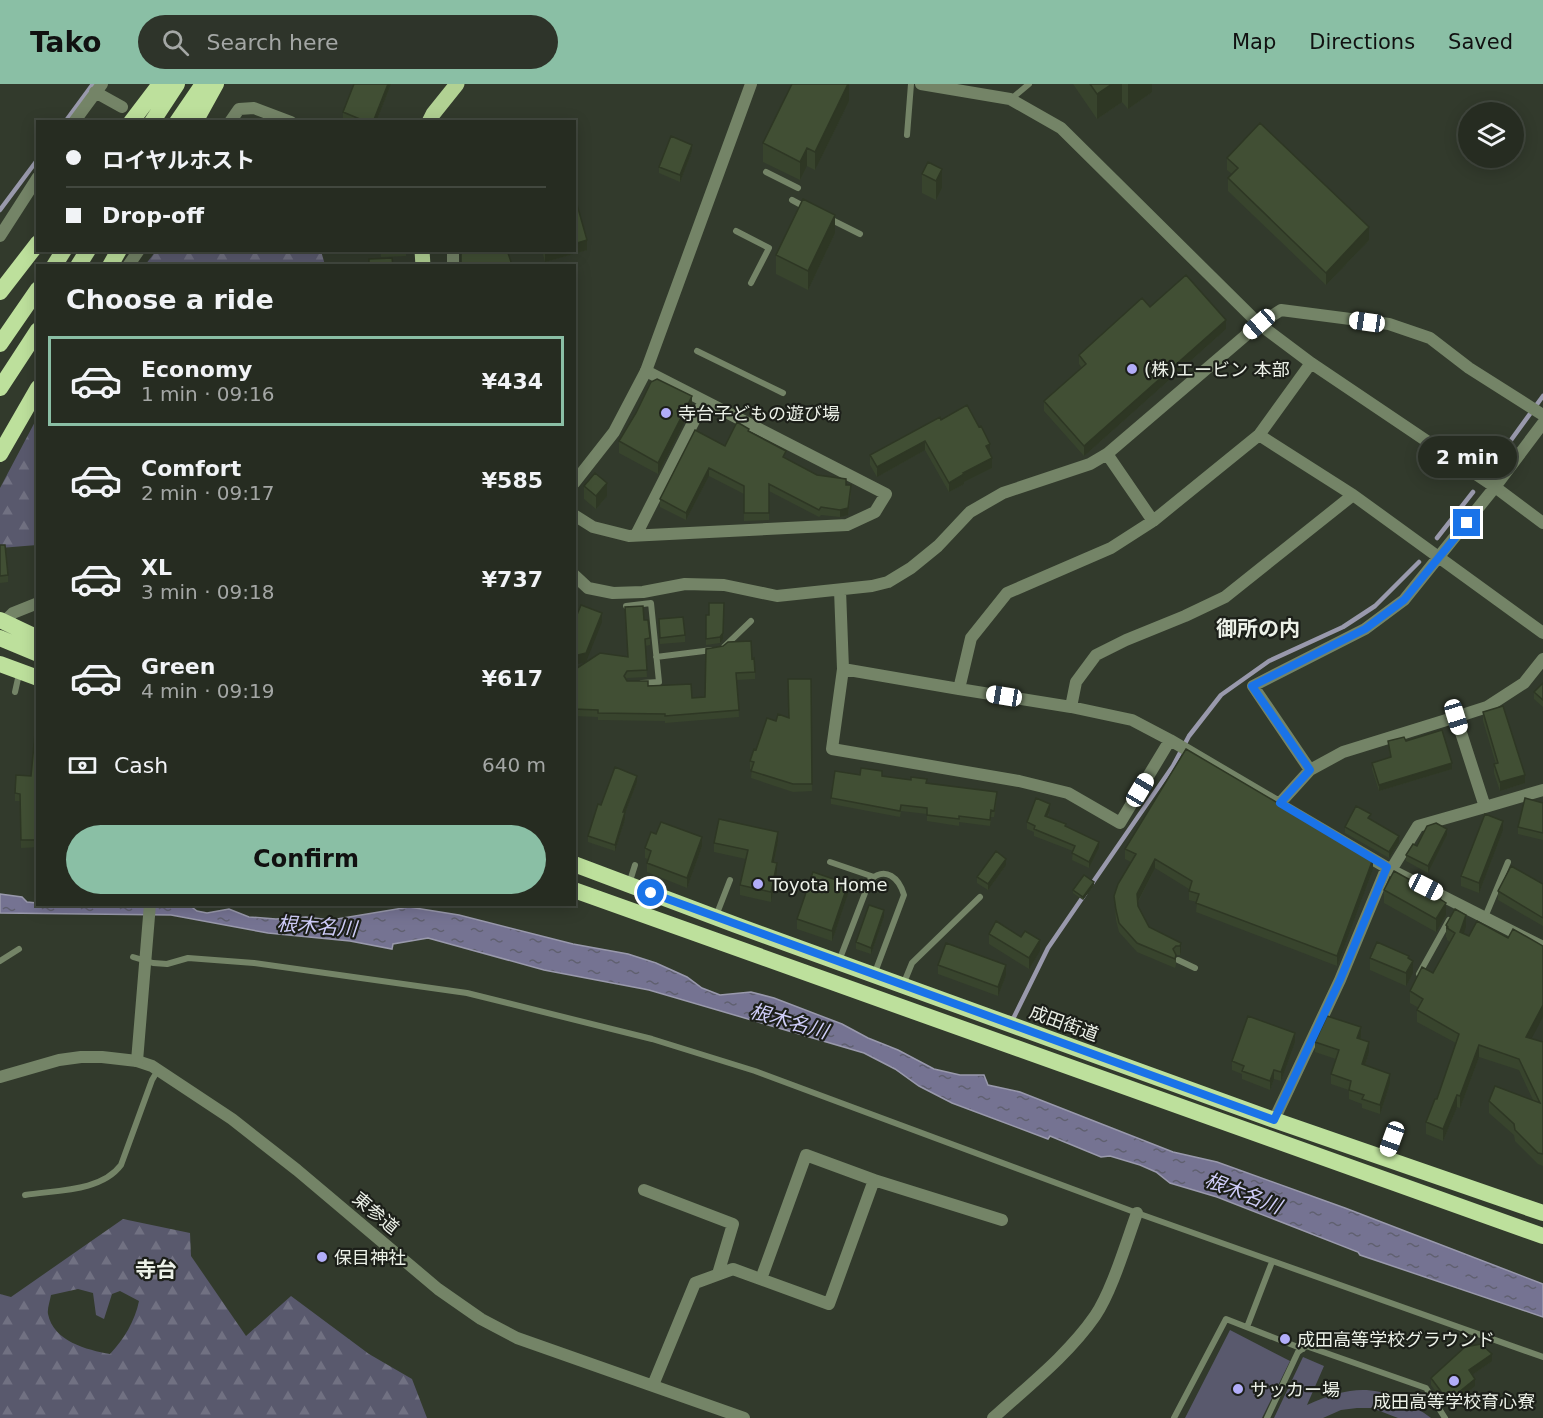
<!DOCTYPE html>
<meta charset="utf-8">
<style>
:root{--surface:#262c21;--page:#2e342a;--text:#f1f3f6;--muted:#a4a7a5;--line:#42483f;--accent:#8abfa5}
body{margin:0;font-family:"DejaVu Sans","Noto Sans JP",sans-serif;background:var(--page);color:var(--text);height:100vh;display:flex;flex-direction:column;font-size:22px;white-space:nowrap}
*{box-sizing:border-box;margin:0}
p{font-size:20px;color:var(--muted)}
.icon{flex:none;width:33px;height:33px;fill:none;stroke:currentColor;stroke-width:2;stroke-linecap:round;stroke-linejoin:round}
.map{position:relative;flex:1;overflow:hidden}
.details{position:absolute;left:36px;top:180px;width:540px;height:642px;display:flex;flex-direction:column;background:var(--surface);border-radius:0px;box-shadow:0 3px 15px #0003,0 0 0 2px var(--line)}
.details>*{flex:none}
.top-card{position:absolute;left:36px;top:36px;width:540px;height:132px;border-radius:0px;box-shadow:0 3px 15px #0003,0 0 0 2px var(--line);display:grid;align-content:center;height:132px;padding:0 30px;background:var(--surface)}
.tools{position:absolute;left:1458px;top:18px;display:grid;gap:12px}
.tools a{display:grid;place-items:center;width:66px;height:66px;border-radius:50%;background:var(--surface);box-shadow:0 3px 15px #0003,0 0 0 2px var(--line);font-size:30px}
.end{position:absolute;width:27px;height:27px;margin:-14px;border:8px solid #1a73e8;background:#fff;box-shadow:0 0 0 3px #fff}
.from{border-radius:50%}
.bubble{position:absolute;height:42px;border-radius:21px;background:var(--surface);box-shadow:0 3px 15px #0003,0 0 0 2px var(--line);font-size:20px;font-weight:700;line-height:42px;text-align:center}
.car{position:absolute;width:18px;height:36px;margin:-18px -9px;border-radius:8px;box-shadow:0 0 4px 2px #0007;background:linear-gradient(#fff 24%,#345 0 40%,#fff 0 76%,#345 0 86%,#fff 0)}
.top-card b{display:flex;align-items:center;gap:21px;height:57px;font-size:22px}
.top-card b+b{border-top:2px solid var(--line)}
.top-card i{width:15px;height:15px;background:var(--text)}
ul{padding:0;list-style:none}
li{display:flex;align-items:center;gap:18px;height:90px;margin:0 12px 9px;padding:0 18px;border:3px solid transparent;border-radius:0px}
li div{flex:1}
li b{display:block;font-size:22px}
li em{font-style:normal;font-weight:700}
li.current{border-color:var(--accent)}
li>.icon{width:54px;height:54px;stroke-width:1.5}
h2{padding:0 30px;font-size:27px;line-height:72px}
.pay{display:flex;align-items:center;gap:15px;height:66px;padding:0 30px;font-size:22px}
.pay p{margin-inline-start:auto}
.button{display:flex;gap:12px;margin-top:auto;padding:12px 30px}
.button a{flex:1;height:69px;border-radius:36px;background:var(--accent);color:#111;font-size:24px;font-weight:700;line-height:69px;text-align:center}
header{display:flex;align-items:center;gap:36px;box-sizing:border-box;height:84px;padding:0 30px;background:var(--accent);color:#111}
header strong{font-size:28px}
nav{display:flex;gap:33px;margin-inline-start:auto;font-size:21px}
.search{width:420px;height:54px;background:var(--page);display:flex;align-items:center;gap:15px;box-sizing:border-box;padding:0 21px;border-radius:33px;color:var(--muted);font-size:22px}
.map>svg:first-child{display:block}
</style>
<header>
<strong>Tako</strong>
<div class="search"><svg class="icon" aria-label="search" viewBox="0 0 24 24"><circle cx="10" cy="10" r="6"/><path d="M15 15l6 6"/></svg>Search here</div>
<nav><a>Map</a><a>Directions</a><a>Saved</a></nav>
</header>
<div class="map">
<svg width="1543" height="1334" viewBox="0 0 1543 1334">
<defs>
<pattern id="forest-firs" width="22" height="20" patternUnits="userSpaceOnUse" patternTransform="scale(1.5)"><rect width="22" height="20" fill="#59596d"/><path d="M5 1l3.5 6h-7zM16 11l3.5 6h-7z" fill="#717182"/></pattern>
<pattern id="water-ripples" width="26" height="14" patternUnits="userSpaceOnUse" patternTransform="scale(1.5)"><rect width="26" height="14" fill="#757392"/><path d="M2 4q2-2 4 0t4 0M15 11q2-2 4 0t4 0" fill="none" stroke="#606070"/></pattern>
</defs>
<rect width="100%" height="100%" fill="#323a2c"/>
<path fill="url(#forest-firs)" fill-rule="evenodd" d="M156,167H321L325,181H145Z
M37,334V461L0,464V404Z
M123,1135L190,1149L191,1172L246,1252L291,1212L369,1270L412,1295L427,1334H0V1210L11,1213ZM78,1205L93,1209L96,1231L104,1235L112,1210L120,1207L139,1217C135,1237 124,1255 110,1270C87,1266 53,1257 48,1230C47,1225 50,1217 51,1211Z"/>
<path fill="#59596d" d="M1230,1246L1290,1277L1262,1334H1185Z
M1303,1273L1324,1282L1307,1321C1357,1298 1386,1301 1431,1334H1398L1372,1324H1357L1341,1326L1323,1334H1274Z"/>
<path fill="url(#water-ripples)" stroke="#9999ac" stroke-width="1.5" d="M0,810L22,813L27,818L37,819L38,820L189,821L197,827L207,829L229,825L249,833L276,835L306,833L331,836L409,823L459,831L573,860L628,870L656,879L687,893L702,904L720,911L751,908L774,914L842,940L868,954L898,966L934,985L960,991H984L988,1001L1020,1008L1173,1068L1217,1078L1345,1124L1543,1200V1233L1360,1171L1358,1168L1217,1113L1170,1099L1156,1088L1140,1081L1110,1072L1101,1073L1050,1052L1048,1055L952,1019L919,1002L895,985L864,969L649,906L544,886L428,854L393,860L392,865L350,857L268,849L171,831L0,829Z"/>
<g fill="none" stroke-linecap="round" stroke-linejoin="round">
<path stroke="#9999ac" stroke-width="4.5" d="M65,38L93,0
M0,126L38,75
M1490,385L1543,312
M1437,454L1473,408
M1091,801L1173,682L1189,652L1221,611L1269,577L1343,543L1375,522L1419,478
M1009,934L1013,935L1048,864L1085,810"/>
<path stroke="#748467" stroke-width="6" d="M1011,15L1029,0
M907,51L911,0
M766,88L798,104
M792,116L805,123
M828,134L860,150
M736,147L769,164L751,199
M697,267L783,309
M626,522L651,519L659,598L642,599
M724,563L751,537
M656,573L712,566
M15,608L19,590
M830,778L874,793
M629,800L635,781
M716,832L730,796
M1485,833L1508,778
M133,873L153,879L167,880L188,874L254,879L467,909L652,955L755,987L1137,1129L1543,1273
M1178,876L1195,884
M0,877L19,865
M839,877L870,796C886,782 899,794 904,811L874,891
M1419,890L1449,836
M903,901L912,879L980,813
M1385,1074L1392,1055
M25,1111C55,1106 101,1108 121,1081L152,996L158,986
M1247,1243L1272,1178
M1174,1334L1226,1235L1303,1265
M1267,1334L1298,1268L1306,1262L1426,1304L1445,1334"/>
<path stroke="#748467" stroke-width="12" d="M921,0L1010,15L1061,44L1259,240L1311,279L1495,403L1543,439
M95,8L122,23
M74,38L102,0
M230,38L239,25L254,24L291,38
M0,152L38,93
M453,166V182
M128,182L139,166
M1259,351L1353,411L1543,549
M1107,370L1153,437
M574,431L593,443L629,452L847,441L875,428L886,410L646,287
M636,451L704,317
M574,491L588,504L613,509L643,508L685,500L724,501L777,512L872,502L888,498L911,484L938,462L970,428L1003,409L1090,380L1107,370L1259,240L1281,226L1389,240L1430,254L1469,284L1543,331
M840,506L843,585L959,605L971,554L1007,509L1111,464L1153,437L1259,351L1311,279
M4,538L13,529L38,519
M843,585L832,665L1019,697L1068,709L1120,739L1170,656
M959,605L1071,623L1132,636L1170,656L1391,786L1418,742L1485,723L1456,633L1487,623L1524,599L1543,575
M1071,623L1076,598L1096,571L1126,556L1185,532L1225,513L1353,411
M1310,686L1253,602L1365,545L1404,516L1495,403L1543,339
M1280,719L1310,686L1343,668L1456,633
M1485,723L1543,706
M1391,786L1543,863
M0,993L59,976L81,973H102L137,977L152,982L232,1035L297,1086L438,1205L481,1235L517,1254L744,1334
M1274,1036L1340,896L1387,783
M644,1106L733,1140L718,1190
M761,1195L806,1071L874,1096
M653,1301L695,1199L733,1185L829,1220L874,1096L1002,1136
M993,1334C1028,1302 1068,1271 1095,1232C1112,1207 1126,1159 1137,1129"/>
<path stroke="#748467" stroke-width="12" d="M574,399L614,348L646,287L751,0
M137,977L150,820"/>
<path stroke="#b1d193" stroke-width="15" d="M429,38L433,30L457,0
M422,166L423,182"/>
<path stroke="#bde09c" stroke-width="16" d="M131,38L160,0
M152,38L177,0
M177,38L203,0
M195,38L216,0
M54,182L64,166
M78,182L88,166
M110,182L119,166
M0,208L38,159
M0,260L38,205
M0,304L38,246
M0,370L38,304
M0,536L38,554
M0,554L38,570
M0,580L38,594
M574,780L736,841L1274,1036L1543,1129
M574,806L1543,1152"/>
</g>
<path fill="#38442d" d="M354,0H391L376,38H346L343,36V28Z
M849,0V17L815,86L807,82L800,96L763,78V59Z
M1073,0H1152V8L1128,25L1122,18L1097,35Z
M692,67L680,98L659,89V83Z
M1227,74L1369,156L1326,201L1228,107V94L1232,90L1227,86Z
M942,85V104L936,116L922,109V90Z
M835,149L808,206L776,190V171Z
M380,166H406V172L381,173Z
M542,166H587L545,178Z
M1150,223L1226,245L1084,372L1044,327V317L1082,284L1079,280V271Z
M692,323L658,390L619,369V357L636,329Z
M941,336L990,370L992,384L964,398V400L949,408L925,366L877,393L870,381V371Z
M749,348L786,375L817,391L846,401L851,409L848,431L840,433L821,431L819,433L769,407V436L744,437V410L709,392L686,436L660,423V415L725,362Z
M584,402L607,412L596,425L584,415Z
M0,461L8,491V498L0,499Z
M724,519L723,555L720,559L706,561V531H709Z
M625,523L644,536L650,554V561L645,562L647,593L627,594L626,595L627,597L692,614L705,613L752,575L755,588V595L737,596L739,633L665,639V637L598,636V633L574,632V586L628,573Z
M659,535L685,551V558L660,560Z
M811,595L812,707L793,708L751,694L752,685H750V677L776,637L789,634Z
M1543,599V623L1534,615V608Z
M1483,628L1525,699L1500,707L1494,689V680H1496L1483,637Z
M38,630V719L36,718L38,763L21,764L20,717H15V709L31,692Z
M1388,657H1406L1452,685L1379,707L1372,685V679L1390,673Z
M860,691L882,692L927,699L997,714L994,733H991L990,742L959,738V742L927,737V730L901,727L900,733L831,720V714Z
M637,698L625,729V735L615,767L588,758V752L601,721Z
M1543,719V756L1518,750V743Z
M1050,726L1048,733L1066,742L1099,764L1089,784L1072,776L1073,767L1034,752V748L1027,745V738Z
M1371,735L1399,758L1389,774L1345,749V743Z
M1503,746L1479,809L1461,802V792Z
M656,750L702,762L687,804L647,788V779L648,775L645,774V764Z
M1447,751L1428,789L1406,777V771L1417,762Z
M778,757L774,778L777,789L771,818L740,811V801L746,775L714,768V759Z
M1125,765L1373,785L1337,882L1196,828L1197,818L1189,816V805L1155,784L1138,818V822L1149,843L1181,859V868L1180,871H1176V881L1175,884L1137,868L1119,848L1116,836L1114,812L1131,778L1125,775Z
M1006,781L988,806L977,799V793Z
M1543,800V842L1498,816V807Z
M1094,801L1083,816L1073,809V806Z
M1384,806L1441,816L1446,831L1436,848L1384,819Z
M848,810L832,857L797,845V835Z
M884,833L871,870L856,865V858Z
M1446,841L1466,843L1463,850L1469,852L1508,854L1543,862V933L1531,954L1543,958V1082L1538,1080L1515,1057L1514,1051L1489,1029V1017L1533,1016L1519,986L1479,973L1460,1024L1457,1023L1443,1057L1426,1050V1038L1437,1015L1456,959L1417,938V926L1419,924L1410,919V907L1433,889L1450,858L1447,856V854L1446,853Z
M989,850L1040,867L1029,885L989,860Z
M1370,874H1409L1413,889L1406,902L1370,886Z
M938,881L1006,891L998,912L938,890Z
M1361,953L1360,955L1369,968L1365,981L1390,999L1380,1030L1362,1024V1020L1349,1015V1006L1331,1000V990L1336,975L1315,968V958Z
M1295,958L1281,997L1274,995L1270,1006L1242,995V990L1232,986V977Z
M1492,1277L1472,1291L1475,1302L1448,1324L1431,1301V1294Z"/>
<path fill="#2e3724" d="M388,0H391L376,38H373Z
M848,0H849V17L815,86V68Z
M1112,0H1122V18L1097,35V10Z
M1128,0H1152V8L1128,25Z
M692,61V67L680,98V91Z
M807,64V82L800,96V78Z
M942,85V104L936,116V97Z
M835,131V149L808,206V187Z
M1369,143V156L1326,201V189Z
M587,156V166L545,178V168L551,166H574V160Z
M511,178V182H500Z
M1226,236V245L1084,372V362Z
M692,312V323L658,390V379Z
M925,357V366L877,393V383Z
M990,360V370L986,372V362Z
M992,374V384L964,398V400L949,408V399L963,389Z
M709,384V392L686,436V429Z
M607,399V412L596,425V412Z
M851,401L848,431L840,433V426Z
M578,501V507L574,512V505Z
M602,529V538L586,578L574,581V572Z
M723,549V555L720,559V553Z
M1452,679V685L1379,707V701Z
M1525,691V699L1500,707V698Z
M637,692V698L625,729V735L615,767V761L623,728Z
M1050,720V726L1045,738V732Z
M1503,737V746L1479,809V799Z
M1447,745V751L1428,789V782Z
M778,748V757L772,787V778Z
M1399,752V758L1389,774V768Z
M702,753V762L687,804V794Z
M1099,758V764L1089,784V778Z
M1006,775V781L988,806V800Z
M1155,775V784L1137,819V810Z
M1373,775V785L1337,882V872Z
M777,779V789L771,818V808Z
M1094,798V801L1083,816V813Z
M848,800V810L832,857V847Z
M1446,819V831L1436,848V835Z
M884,826V833L871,870V864Z
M1466,831V843L1460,860V848Z
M1040,856V867L1029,885V874Z
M1181,859V868L1180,871V862Z
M1409,872V885L1413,877V889L1406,902V889Z
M1006,881V891L998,912V903Z
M1543,921V933L1526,965V953Z
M1361,943V953L1357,963V954Z
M1295,949V958L1281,997V988Z
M1369,958V968L1362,990V980Z
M1479,961V973L1460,1024V1012Z
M1274,986V995L1270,1006V997Z
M1390,990V999L1380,1030V1021Z
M1457,1011V1023L1443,1057V1045Z
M1492,1270V1277L1469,1293V1286Z
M1475,1295V1302L1448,1324V1317Z"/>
<path fill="#414f34" stroke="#2e3724" stroke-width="1.5" d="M354,0H388L373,38H367L343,28Z
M792,0H848L815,68L807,64L800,78L763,59Z
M1090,0H1112L1097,10Z
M1260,39L1369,143L1326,189L1228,94L1238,84L1227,74Z
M671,52L692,61L680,91L659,83Z
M928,78L942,85L936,97L922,90Z
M803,115L835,131L808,187L776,171Z
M574,117H576L587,156L574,160Z
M461,166H507L511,178L500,182H461Z
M392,174L393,182H369V175Z
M1186,191L1226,236L1084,362L1044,317L1086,280L1079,271L1142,214L1150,223Z
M657,295L692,312L658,379L619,357L636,329L651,298Z
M967,321L979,343L981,342L990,360L986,362L992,374L963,389L964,390L949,399L925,357L877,383L870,371L940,333L941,336Z
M737,338L749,345L748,347L786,367L783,373L817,391L846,395V401H851L848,424L840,426L821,423L819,426L769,400V429H744V402L709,384L686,429L660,415L695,346L725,362Z
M595,389L607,399L596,412L584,402Z
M0,461H5L8,491L0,492Z
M709,519H724L723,549L720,553L706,555V531H709Z
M581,521L602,529L586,569L574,572V538Z
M643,522L644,536H648L650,554L645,555L647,586L627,587L624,592L627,597H648V602L691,600L692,614L705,613L706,565L723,562L728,558L751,557L752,575L754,574L755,588L736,589L739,626L665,632V630L598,629V626L574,625V586L600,569L628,573L625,523Z
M683,533L685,551L660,554L659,535Z
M788,595H811L812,700H793L751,687L754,678L750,677L754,665L756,666L767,634L776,637L778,630L789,634Z
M1543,599V616L1534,608Z
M1503,622L1525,691L1500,698L1494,680L1498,679L1483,628Z
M37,629L38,711H36L38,756H21L20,710L15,709L16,691L31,692Z
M1442,646L1452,679L1379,701L1372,679L1391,673L1388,657L1404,653L1406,657Z
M1186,665L1373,775L1337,872L1196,819L1199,810L1189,807L1192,797L1155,775L1137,810L1138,822L1149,843L1181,859L1180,862H1176L1173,865L1176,871L1175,875L1137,859L1119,839L1116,826L1114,812L1118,800L1136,770L1125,765Z
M615,683L637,692L623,728H625L615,761L588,752L598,720L601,721Z
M861,684L882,687V692L911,696V693L927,695L926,699L997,708L994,727L991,726L990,736L959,732V735L927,731V724L901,721L900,727L831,714L835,687L860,691Z
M1036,714L1050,720L1045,732L1066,740L1065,742L1099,758L1089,778L1072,769L1075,762L1034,745L1035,742L1027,738Z
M1525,714L1543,719V749L1518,743Z
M1356,722L1371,730L1368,734L1399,752L1389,768L1345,743Z
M1485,730L1503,737L1479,799L1461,792Z
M719,735L778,748L772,778L777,779L771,808L740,801L748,766L714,759Z
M661,738L702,753L687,794L647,779L651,767L645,764L651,748L656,750Z
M1436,739L1447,745L1428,782L1406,771L1413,760L1417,762L1427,742Z
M996,767L1006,775L988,800L977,793Z
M1511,782L1543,800V834L1498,807Z
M1394,787L1441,813L1440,815L1446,819L1436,835L1384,806Z
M813,788L848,800L832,847L797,835Z
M1084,791L1094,798L1083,813L1073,806Z
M869,821L884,826L871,864L856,858Z
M1455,825L1466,831L1460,848L1469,852L1477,837L1508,854L1513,845L1543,862V921L1526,953L1543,958V1070L1538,1069L1515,1046L1514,1040L1489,1017L1495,1002L1540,1019L1519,975L1479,961L1460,1012L1457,1011L1443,1045L1426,1038L1435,1015H1437L1459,950L1417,926L1423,915L1410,907L1422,883L1433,889L1455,849L1447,844L1448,843L1446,841Z
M996,837L1021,853L1025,847L1040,856L1029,874L989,850Z
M1377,858L1409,872L1408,874L1413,877L1406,889L1370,874Z
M946,859L1006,881L998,903L938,881Z
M1248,932L1295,949L1281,988L1274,986L1270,997L1242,987L1244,982L1232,977Z
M1327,932L1361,943L1357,954L1369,958L1362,980L1390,990L1380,1021L1362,1015L1364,1011L1349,1006L1351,997L1331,990L1339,966L1315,958Z
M1481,1260L1492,1270L1469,1286L1475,1295L1448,1317L1431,1294L1465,1263Z"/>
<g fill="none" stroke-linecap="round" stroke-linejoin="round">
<path stroke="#1a73e8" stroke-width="8" d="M651,809L1274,1036L1340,896L1387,783L1280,719L1310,686L1252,602L1365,545L1404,516L1467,439"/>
</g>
<g fill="#b2adf9" stroke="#1c1f19" stroke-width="2">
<circle cx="1132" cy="285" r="6"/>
<circle cx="666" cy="329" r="6"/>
<circle cx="758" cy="800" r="6"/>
<circle cx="322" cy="1173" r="6"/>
<circle cx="1285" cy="1255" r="6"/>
<circle cx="1454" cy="1297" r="6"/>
<circle cx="1238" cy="1305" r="6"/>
</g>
<g text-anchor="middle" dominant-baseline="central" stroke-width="4.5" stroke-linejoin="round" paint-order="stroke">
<g font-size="18" fill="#ecf1e8" stroke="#1c1f19" text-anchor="start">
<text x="1144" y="285">(株)エービン 本部</text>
<text x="678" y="329">寺台子どもの遊び場</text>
<text x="770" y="800">Toyota Home</text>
<text x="334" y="1173">保目神社</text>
<text x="1297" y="1255">成田高等学校グラウンド</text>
<text x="1250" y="1305">サッカー場</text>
<text x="1454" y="1317" text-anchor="middle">成田高等学校育心寮</text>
</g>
<g font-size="18" fill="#ecf1e8" stroke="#1c1f19">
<text transform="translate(1064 939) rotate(20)">成田街道</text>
<text transform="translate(376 1129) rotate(40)">東参道</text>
</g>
<g font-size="20" font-style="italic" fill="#cfcdf9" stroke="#1c1f19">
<text transform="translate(317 842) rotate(4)">根木名川</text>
<text transform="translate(789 937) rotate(16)">根木名川</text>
<text transform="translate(1243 1109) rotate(21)">根木名川</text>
</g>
<g font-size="21" font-weight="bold" fill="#ecf1e8" stroke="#1c1f19">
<text x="1258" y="545">御所の内</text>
<text x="156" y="1186">寺台</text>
</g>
</g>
</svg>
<div class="tools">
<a><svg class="icon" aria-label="layers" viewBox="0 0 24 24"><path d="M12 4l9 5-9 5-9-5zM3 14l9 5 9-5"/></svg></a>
</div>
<i class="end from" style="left:651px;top:809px"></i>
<i class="end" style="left:1467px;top:439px"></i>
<div class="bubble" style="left:1418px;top:352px;width:99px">2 min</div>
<i class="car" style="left:1367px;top:238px;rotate:278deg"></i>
<i class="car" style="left:1259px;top:240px;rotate:229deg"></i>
<i class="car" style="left:1004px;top:612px;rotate:279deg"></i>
<i class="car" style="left:1456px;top:633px;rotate:163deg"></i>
<i class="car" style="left:1140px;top:706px;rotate:31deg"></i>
<i class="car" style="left:1426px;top:803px;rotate:117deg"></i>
<i class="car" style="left:1392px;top:1055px;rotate:200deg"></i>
<div class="top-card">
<b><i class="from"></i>ロイヤルホスト</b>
<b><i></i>Drop-off</b>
</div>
<section class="details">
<h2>Choose a ride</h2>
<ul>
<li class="current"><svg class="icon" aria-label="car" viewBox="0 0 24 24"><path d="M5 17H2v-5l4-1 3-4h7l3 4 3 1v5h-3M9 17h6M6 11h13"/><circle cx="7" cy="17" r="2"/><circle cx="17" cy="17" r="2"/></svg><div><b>Economy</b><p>1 min · 09:16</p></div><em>¥434</em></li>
<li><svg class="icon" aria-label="car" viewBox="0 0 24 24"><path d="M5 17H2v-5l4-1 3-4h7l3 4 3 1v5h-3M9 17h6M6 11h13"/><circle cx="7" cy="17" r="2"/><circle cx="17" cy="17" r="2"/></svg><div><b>Comfort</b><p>2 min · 09:17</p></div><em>¥585</em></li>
<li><svg class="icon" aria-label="car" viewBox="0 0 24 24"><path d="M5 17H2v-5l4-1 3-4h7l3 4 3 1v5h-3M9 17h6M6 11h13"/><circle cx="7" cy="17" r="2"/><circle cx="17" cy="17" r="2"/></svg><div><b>XL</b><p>3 min · 09:18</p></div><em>¥737</em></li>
<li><svg class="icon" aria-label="car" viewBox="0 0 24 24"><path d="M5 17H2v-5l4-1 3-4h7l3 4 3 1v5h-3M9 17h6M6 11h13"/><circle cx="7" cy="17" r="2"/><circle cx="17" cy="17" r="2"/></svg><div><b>Green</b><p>4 min · 09:19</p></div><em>¥617</em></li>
</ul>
<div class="pay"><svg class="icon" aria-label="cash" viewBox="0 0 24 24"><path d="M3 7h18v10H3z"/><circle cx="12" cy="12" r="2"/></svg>Cash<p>640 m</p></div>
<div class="button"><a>Confirm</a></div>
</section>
</div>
